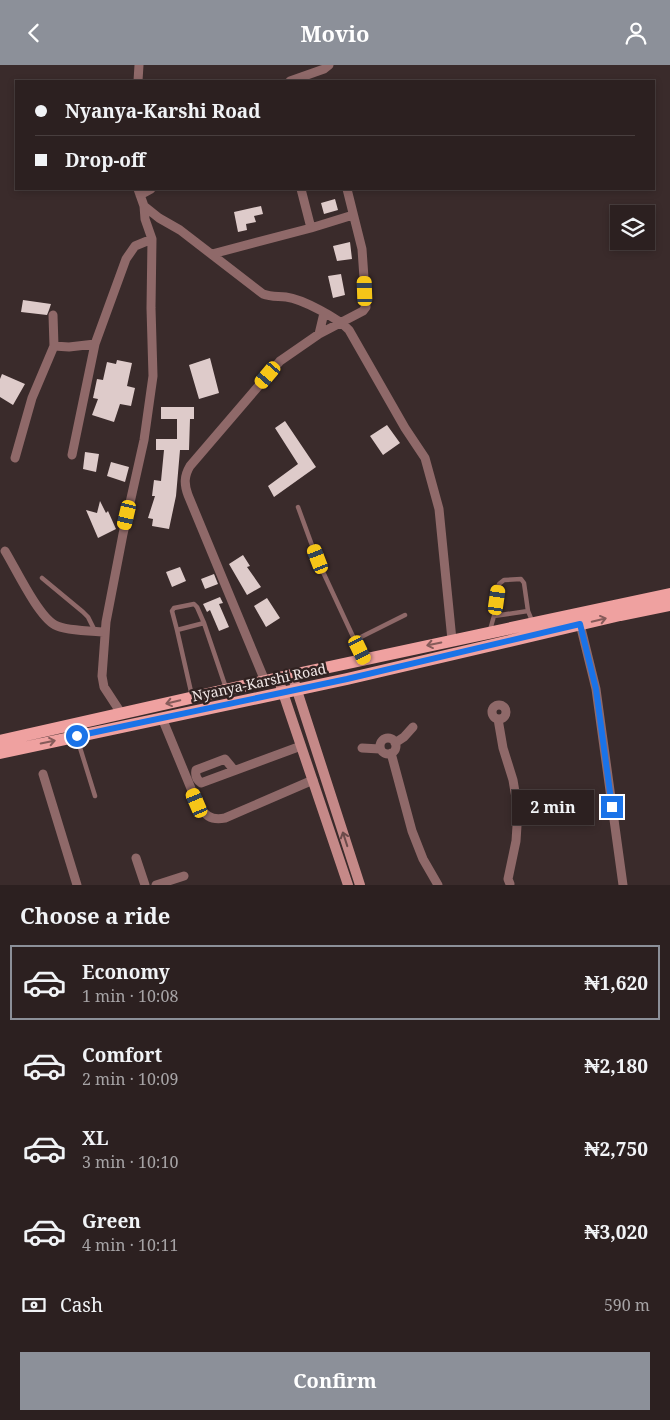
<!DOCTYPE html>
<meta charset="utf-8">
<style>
:root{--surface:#2c2020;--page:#382d2d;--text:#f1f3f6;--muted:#a6a3a5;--line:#483e3e;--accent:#8c9099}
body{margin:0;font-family:"Noto Serif",serif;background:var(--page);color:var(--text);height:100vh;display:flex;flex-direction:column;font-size:19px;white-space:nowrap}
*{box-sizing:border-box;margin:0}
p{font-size:16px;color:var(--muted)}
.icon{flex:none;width:28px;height:28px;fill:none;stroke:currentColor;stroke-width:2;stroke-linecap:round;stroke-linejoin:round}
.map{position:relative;height:820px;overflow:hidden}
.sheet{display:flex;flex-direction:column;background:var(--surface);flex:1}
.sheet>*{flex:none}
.guide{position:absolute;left:15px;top:15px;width:640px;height:110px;border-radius:0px;box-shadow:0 2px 8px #0003,0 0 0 1px var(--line);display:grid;align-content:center;height:110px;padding:0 20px;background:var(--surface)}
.buttons{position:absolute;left:610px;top:140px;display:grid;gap:10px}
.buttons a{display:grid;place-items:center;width:45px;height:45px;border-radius:0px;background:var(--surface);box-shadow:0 2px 8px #0003,0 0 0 1px var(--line);font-size:25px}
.end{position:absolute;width:22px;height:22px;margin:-11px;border:6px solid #1a73e8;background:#fff;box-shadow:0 0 0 2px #fff}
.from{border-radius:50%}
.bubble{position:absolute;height:35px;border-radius:0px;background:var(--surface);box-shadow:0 2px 8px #0003,0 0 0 1px var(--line);font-size:16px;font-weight:700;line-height:35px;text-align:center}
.car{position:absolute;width:15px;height:30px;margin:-15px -8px;border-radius:6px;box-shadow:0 0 4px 1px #0007;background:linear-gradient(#f5c518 24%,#345 0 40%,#f5c518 0 76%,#345 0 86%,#f5c518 0)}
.guide b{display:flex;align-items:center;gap:18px;height:48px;font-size:19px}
.guide b+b{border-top:1px solid var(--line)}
.guide i{width:12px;height:12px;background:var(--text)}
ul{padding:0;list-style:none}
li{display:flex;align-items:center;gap:15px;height:75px;margin:0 10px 8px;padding:0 10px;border:2px solid transparent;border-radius:0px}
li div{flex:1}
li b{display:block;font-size:19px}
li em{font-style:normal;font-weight:700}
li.current{border-color:var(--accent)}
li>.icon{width:45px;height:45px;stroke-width:1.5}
h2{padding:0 20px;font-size:22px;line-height:60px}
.pay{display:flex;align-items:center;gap:12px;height:55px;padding:0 20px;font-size:19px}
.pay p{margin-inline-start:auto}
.cta{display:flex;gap:10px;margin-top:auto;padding:10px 20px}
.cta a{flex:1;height:58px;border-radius:0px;background:var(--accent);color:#fff;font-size:20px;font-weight:700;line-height:58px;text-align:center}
header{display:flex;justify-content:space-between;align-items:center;height:65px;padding:0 20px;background:var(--accent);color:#fff;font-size:22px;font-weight:700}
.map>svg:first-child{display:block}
</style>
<header><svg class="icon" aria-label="back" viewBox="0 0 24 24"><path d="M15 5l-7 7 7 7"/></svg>Movio<svg class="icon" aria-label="person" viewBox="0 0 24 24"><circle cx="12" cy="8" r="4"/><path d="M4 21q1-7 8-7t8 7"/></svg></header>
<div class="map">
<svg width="670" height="820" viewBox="0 0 670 820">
<rect width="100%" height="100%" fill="#3a2b2b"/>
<path fill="#decbca" d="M335,134L338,145L324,149L321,138Z
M261,141L263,149L254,151L256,157L246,159L247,165L238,167L234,147Z
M350,177L352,194L337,196L333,181Z
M341,209L345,230L333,233L328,211Z
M23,235L51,239L49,245L47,250L21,247Z
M210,293L219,328L199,334L189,300Z
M117,295L132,298L127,321L135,323L131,341L120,339L114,357L92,350L98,334L93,333L97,314L103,315L107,297L116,299Z
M2,309L25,319L13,340L0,332V314Z
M161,342H194V354H190L189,385H180L176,431L169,464L152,461L153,454L148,453L155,431H152L154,415L161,416L164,385H156V374H177V354H161Z
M285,356L316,402L274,432L268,421L298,399L275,363Z
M387,360L400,378L383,390L370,371Z
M85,387L99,389L96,407L83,404Z
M111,397L129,402L125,417L107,411Z
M100,436L106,448L108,446L116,464L98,473L86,445L97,448Z
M243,490L250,501L247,502L261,522L247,530L229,499Z
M180,502L186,516L172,522L166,507Z
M214,509L218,519L205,524L201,514Z
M220,532L223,538L219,539L229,562L219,566L210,545L207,547L203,539Z
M267,533L280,553L266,562L254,541Z"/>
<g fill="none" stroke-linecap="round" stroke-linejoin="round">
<path stroke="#8f6969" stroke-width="4.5" d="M298,442L317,494L363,593
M42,513L83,547L88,552L95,566
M494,551L528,546
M177,565L172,546L174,543L194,539L197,542L204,558
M490,565L494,551L499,519L504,515L521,514L524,518L528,546L533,558
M355,575L405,550
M192,631L177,565L204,558L226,623
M77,673L95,731"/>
<path stroke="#8f6969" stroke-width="9" d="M138,16L139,0
M290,16L324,4L329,0
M301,124L311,163
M140,130L151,124
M144,141L159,153L180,165L263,229C271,232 278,231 286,232C302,234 338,253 349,265L405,363L425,393L439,444L452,575
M212,189L311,163L353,150
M319,269L324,248
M54,281L69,282L95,279L126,194L135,181L152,174
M72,390L95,279
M15,393L32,333L54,281L53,250
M5,486C16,504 38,551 55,560C66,566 92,566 105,567
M580,559L596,624L623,820
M265,616L188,430C184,419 184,411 190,401L280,296L319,269L363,246L366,242L362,184L347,124
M492 647a7 7 0 1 1 14 0a7 7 0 1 1-14 0Z
M121,648L104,622L102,611L106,557L123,469L144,375L153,311L151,243L152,174L145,154L144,141L138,124
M162,653L197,738C205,750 210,756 225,753L313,715
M498,654L503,683L513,715L518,745L516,776L508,814L510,819
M380 681a8 8 0 1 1 16 0a8 8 0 1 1-16 0Z
M395,678L404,672L413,662
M362,683L380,684
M391,688L412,766L423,794L438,820
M234,705L225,694L196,705C195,710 197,715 201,718L301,681
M43,709L77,820
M136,793L145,820
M156,820L184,811"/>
<path stroke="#c58988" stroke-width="10" d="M292,610L360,820
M278,613L348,820"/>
<path stroke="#efa1a0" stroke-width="12" d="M0,676L292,610L670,529
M0,688L347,614L620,550L670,540"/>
</g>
<defs><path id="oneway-shaft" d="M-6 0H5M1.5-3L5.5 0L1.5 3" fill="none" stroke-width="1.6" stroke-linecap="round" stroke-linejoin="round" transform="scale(1.25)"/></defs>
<g stroke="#865b5a">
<use href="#oneway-shaft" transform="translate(599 555) rotate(-13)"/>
<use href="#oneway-shaft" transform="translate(434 579) rotate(168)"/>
<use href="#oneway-shaft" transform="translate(173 637) rotate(167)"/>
<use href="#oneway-shaft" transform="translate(48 677) rotate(-12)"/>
</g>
<use stroke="#6c4b4a" href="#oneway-shaft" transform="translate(345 774) rotate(-108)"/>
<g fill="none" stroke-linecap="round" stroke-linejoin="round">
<path stroke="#1a73e8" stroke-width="6" d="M77,671L347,614L580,559L596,624L612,742"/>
</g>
<g text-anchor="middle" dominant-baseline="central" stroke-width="5" stroke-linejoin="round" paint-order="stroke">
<g font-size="14" fill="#f1e7e6" stroke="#302221">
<text transform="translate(259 617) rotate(-12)">Nyanya-Karshi Road</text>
</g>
</g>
</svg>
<div class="buttons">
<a><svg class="icon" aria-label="layers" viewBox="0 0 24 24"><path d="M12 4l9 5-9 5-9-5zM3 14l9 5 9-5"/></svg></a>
</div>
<i class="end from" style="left:77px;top:671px"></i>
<i class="end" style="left:612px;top:742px"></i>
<div class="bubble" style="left:512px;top:725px;width:82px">2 min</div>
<i class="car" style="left:365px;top:226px;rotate:358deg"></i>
<i class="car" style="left:268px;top:310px;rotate:220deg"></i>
<i class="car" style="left:127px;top:450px;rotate:193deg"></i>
<i class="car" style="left:318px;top:494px;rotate:339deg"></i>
<i class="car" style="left:497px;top:535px;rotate:8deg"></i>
<i class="car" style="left:360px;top:585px;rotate:154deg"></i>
<i class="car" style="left:197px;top:738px;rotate:337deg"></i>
<div class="guide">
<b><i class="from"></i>Nyanya-Karshi Road</b>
<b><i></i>Drop-off</b>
</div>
</div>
<section class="sheet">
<h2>Choose a ride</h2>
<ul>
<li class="current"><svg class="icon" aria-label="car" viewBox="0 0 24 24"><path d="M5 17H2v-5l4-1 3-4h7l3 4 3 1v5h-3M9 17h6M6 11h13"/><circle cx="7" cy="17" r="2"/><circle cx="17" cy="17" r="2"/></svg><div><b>Economy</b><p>1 min · 10:08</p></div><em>₦1,620</em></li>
<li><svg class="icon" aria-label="car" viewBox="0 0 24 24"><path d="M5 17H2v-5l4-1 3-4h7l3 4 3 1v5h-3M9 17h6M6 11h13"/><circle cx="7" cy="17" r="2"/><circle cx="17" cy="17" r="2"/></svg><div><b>Comfort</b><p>2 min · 10:09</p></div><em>₦2,180</em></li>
<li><svg class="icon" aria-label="car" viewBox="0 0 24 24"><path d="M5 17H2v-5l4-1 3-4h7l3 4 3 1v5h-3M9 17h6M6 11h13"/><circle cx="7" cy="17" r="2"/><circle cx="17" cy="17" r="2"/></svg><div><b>XL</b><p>3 min · 10:10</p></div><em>₦2,750</em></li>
<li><svg class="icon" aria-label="car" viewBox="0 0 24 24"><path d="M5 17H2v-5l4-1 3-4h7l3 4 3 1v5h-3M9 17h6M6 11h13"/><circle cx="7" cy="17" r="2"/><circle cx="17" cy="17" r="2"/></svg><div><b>Green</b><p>4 min · 10:11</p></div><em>₦3,020</em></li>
</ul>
<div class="pay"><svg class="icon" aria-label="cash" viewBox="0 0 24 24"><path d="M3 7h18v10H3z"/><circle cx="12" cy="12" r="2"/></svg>Cash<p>590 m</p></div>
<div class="cta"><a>Confirm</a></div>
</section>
